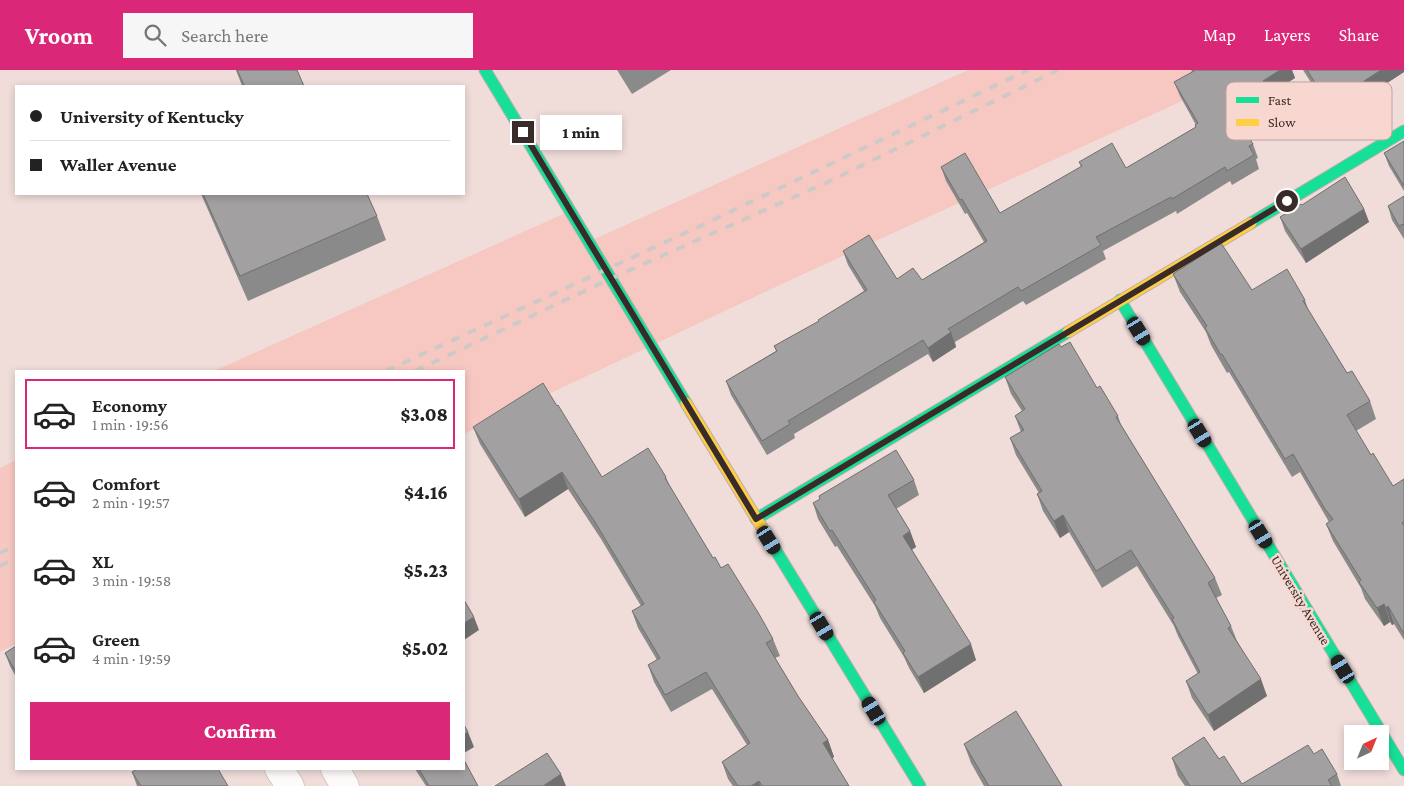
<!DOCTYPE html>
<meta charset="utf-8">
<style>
:root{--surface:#fff;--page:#f6f6f6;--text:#222;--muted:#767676;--line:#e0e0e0;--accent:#db2777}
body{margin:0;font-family:"Crimson Pro",serif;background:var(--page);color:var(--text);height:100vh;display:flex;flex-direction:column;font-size:19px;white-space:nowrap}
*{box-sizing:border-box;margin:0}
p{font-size:16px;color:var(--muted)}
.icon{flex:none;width:28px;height:28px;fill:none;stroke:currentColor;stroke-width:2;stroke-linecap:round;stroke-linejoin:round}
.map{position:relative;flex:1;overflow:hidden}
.sheet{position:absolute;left:15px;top:300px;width:450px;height:400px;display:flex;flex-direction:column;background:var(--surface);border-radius:0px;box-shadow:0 2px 8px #0003}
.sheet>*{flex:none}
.top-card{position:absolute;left:15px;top:15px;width:450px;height:110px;border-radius:0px;box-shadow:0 2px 8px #0003;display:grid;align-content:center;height:110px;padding:0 15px;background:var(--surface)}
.needle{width:32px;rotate:43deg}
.fabs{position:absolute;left:1344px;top:655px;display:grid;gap:10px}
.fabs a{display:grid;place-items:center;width:45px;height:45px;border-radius:0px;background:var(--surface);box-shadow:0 2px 8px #0003;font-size:25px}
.end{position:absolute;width:22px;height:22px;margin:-11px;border:6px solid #382b29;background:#fff;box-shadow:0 0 0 2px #fff}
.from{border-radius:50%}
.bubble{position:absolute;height:35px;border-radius:0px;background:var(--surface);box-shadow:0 2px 8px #0003;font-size:16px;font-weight:800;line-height:35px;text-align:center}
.car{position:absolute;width:15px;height:30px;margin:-15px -8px;border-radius:6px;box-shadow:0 0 4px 1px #0007;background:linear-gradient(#222 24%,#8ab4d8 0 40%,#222 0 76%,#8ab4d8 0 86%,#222 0)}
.top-card b{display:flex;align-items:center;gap:18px;height:48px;font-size:19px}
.top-card b+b{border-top:1px solid var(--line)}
.top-card i{width:12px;height:12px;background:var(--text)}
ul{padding:9px 0 0;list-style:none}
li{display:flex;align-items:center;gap:15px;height:70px;margin:0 10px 8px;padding:0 5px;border:2px solid transparent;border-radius:0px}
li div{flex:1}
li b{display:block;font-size:19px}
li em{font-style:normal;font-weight:800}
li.on{border-color:var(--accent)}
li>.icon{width:45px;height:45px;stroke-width:1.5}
.cta{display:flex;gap:10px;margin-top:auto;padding:10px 15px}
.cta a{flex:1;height:58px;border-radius:0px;background:var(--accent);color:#fff;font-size:20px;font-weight:800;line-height:58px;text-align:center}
header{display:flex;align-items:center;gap:30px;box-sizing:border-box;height:70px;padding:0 25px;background:var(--accent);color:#fff}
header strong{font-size:24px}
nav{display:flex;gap:28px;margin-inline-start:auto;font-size:18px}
.search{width:350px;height:45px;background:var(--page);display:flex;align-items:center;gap:12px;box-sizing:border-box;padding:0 18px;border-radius:0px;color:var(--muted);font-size:19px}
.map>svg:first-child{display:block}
</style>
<header>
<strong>Vroom</strong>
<div class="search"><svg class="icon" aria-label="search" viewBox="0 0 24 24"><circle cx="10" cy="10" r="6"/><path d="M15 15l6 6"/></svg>Search here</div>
<nav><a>Map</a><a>Layers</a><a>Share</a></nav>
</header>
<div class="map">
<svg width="1404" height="716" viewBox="0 0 1404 716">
<rect width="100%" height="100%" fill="#f0ddda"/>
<path fill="#f7c8c1" d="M968,0H1250L797,207L464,364V301H214L570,141L588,172Z
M16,390V574L0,582V398Z"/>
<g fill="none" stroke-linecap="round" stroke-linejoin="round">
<defs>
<path id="street" d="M279,699L290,716
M335,699L345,716"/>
<path id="fast" d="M485,0L686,333
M1251,153L1404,61
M1120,230L1404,700
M756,449L1068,262
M767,466L920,716"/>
<path id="slow" d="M1068,262L1251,153
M686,333L767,466"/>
</defs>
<use href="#street" stroke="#bdaeac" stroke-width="29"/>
<use href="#fast" stroke="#bdaeac" stroke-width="13"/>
<use href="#slow" stroke="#bdaeac" stroke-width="13"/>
<use href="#street" stroke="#fdfaf9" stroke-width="28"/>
<use href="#fast" stroke="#16e098" stroke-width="11"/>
<use href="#slow" stroke="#ffcf43" stroke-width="11"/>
<path stroke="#cec9c7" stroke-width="4" stroke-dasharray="9 9" stroke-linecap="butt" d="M386,301L696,158L1028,0
M415,301L610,209L830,111L1058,0
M0,483L16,475
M0,496L16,488"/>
</g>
<path fill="#8b8a8a" d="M236,0H297L242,16Z
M617,0H671L632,24Z
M1191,0H1292L1295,8L1269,24L1272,31L1240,52L1253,74L1258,88L1256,89L1259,99L1232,115L1230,111L1177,144L1176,141L1103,181L1106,189L1026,235L1023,231L955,272L956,277L933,292L928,284L794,364L795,368L767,385L731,325L726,311L776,281L774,276L819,251L864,221L848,195L843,181L897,209L922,210L984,172L967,143L965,144L946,111L941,97L1000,143L1081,97L1079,92L1126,98L1196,57V55L1180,26L1174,12L1192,2Z
M1303,0H1404V2L1361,30L1363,35L1336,52Z
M1404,71V121L1389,96L1384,83Z
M201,124H367L377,146L386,170L248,231Z
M1404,126V169L1392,150L1388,136Z
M1302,135L1364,139L1369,152L1306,193L1285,161L1280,147Z
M1173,204L1305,230L1309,242L1347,303L1370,331L1376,349L1356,361L1371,385L1393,416L1404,409V570L1394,554L1392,555L1390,552L1384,556L1365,529L1361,518L1333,471L1326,454L1329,452L1300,402L1292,407L1229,302L1227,303L1211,275L1206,262L1180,222Z
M1061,277L1097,318L1118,346L1121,355L1215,508L1222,525L1216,528L1231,556L1237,571L1267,626L1214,661L1192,628L1186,611L1198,604L1178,566L1174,556L1137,496L1102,518L1069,462L1060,468L1043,441L1037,424L1039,423L1016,385L1010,368L1021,362L1015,346L1022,341L1011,324L1005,307Z
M473,357L602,407H666L670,417L713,488L773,569L780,586L775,588L798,626L828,670L834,687L832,688L849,716H733L728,709L722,692L747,675L712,619L671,642L654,612L648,595L657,590L638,558L632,541L641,536L601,469L568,419L525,447L480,374Z
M914,410L919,425L896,439L910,461L916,477L912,480L976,590L924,623L909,598L904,587L880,548L875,536L837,476L835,477L818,449L813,433Z
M16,576V607L10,596L5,583Z
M964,674L1062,716H984L971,693Z
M1314,684L1337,704L1341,716H1185L1178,706L1172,688L1219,689L1242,714Z
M415,699H464L478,716H426Z
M132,702L228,716H137Z"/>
<path fill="#717070" d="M1280,0H1292L1295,8L1269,24L1272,31L1238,54L1232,39L1263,11Z
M1381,0H1404V2L1361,30L1363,35L1336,52L1331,38L1355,17Z
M1364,139L1369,152L1306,193L1301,179Z
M951,262L956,277L933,292L928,278Z
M562,402L568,419L525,447L519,429Z
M1063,445L1069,462L1060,468L1054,451Z
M910,461L916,477L909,481L903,466Z
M1384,534L1390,552L1384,556L1377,538Z
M1388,536L1394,554L1392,555L1386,538Z
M474,547L479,560L464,570V553Z
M971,574L976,590L924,623L918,607Z
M1261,609L1267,626L1214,661L1208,645Z
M468,662L474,677L464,683V664Z
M828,670L834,687L829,690L823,673Z
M561,704L566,716H543Z
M759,711L760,716H751Z"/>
<path fill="#a2a0a0" stroke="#717070" d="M237,0H297L304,16H241L244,15Z
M1194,0H1280L1263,11L1267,17L1232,39L1253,74L1249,76L1254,85L1227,101L1225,97L1172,129L1171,127L1096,167L1101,175L1021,221L1018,217L948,259L951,262L928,278L923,270L788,351L790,354L762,371L726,311L777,281L774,276L819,251L818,250L867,220L843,181L869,165L897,209L913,198L922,210L987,171L962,129L960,130L941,97L965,83L1000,143L1082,96L1079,92L1112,73L1126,98L1196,57L1195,55L1198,53L1174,12L1194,1Z
M1307,0H1381L1355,17L1358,22L1331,38Z
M1404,71V116L1384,83Z
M1345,107L1364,139L1301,179L1280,147L1301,134L1302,135Z
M203,124H367L377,146L240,206Z
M1404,126V156L1403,154L1399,156L1388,136Z
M1221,173L1252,220L1287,199L1305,230L1303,231L1347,303L1352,301L1370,331L1347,345L1371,385L1373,383L1393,416L1404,409V451L1402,453L1404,456V564L1388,536L1386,538L1384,534L1377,538L1359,512L1361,510L1326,454L1333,449L1325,439L1293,384L1285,389L1222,284L1221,285L1205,258L1207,256L1173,204Z
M1070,272L1097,318L1100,316L1118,346L1116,347L1215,508L1208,513L1231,556L1228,558L1261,609L1208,645L1186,611L1200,602L1172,549L1174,548L1131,480L1096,501L1063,445L1054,451L1037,424L1042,421L1010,368L1024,360L1015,346L1025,339L1005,307L1059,274L1061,277Z
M543,313L557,336L558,335L602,407L648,378L666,407L665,408L713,488L715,487L721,498L728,494L759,544L773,569L766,573L798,626L828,670L823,673L849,716H762L759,711L751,716H738L722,692L750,673L706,602L665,625L648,595L660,588L632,541L644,534L595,452L562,402L519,429L473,357Z
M896,380L914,410L888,425L910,461L903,466L971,574L918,607L903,583L905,581L874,532L876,530L832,460L830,461L813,433L820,429L819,426Z
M464,530L474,547L464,553Z
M16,576V602L5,583Z
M1016,641L1062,716H989L964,674Z
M464,655L468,662L464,664Z
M1204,667L1219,689L1224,686L1242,714L1308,675L1314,684L1322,679L1337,704L1328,710L1332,716H1190L1172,688Z
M547,683L561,704L543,716H495Z
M464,690L478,716H429L419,699H464Z
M137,699H218L228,716H141L132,702Z"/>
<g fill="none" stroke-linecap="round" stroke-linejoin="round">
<path stroke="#382b29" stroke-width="6" d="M523,62L756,449L1287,131"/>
</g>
<g text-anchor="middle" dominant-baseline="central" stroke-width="5" stroke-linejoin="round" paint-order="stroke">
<g font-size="14" fill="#382b29" stroke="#f9d7d1">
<text transform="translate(1301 530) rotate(59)">University Avenue</text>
</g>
</g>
<rect x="1226" y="12" width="166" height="58" rx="8" fill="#f9d7d1" stroke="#bfa39f" stroke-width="1"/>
<rect x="1236" y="27" width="23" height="6" fill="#16e098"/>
<rect x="1236" y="49" width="23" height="7" fill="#ffcf43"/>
<g font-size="14" fill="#382b29">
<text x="1268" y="35">Fast</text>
<text x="1268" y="57">Slow</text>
</g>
</svg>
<div class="fabs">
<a><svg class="needle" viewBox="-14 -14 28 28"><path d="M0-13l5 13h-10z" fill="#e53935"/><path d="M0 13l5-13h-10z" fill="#767676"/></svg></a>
</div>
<i class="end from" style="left:1287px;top:131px"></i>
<i class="end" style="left:523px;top:62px"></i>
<div class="bubble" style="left:540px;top:45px;width:82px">1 min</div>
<i class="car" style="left:1139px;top:261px;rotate:149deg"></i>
<i class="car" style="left:1200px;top:363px;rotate:149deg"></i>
<i class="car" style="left:1261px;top:464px;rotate:149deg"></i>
<i class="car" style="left:769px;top:470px;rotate:148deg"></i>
<i class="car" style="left:822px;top:556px;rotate:149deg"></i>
<i class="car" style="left:1343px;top:599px;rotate:329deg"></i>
<i class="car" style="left:874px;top:641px;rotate:329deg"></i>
<div class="top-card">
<b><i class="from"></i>University of Kentucky</b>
<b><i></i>Waller Avenue</b>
</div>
<section class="sheet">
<ul>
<li class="on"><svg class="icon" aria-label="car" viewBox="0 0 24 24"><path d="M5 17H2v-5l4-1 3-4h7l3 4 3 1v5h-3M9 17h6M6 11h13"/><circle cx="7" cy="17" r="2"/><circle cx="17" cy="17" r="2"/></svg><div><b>Economy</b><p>1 min · 19:56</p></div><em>$3.08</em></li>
<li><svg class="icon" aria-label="car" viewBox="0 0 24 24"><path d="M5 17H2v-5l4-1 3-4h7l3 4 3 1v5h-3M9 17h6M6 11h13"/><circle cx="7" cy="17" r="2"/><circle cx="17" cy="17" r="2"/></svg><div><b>Comfort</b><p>2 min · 19:57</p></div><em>$4.16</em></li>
<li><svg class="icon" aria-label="car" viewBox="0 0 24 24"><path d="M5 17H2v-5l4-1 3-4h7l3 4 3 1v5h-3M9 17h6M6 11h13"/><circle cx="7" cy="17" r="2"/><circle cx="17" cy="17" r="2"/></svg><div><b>XL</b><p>3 min · 19:58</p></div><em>$5.23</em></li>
<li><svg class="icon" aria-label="car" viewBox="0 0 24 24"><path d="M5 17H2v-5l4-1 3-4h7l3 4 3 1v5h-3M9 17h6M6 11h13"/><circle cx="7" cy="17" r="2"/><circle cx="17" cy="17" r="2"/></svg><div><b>Green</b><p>4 min · 19:59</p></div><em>$5.02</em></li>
</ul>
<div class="cta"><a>Confirm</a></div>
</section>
</div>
